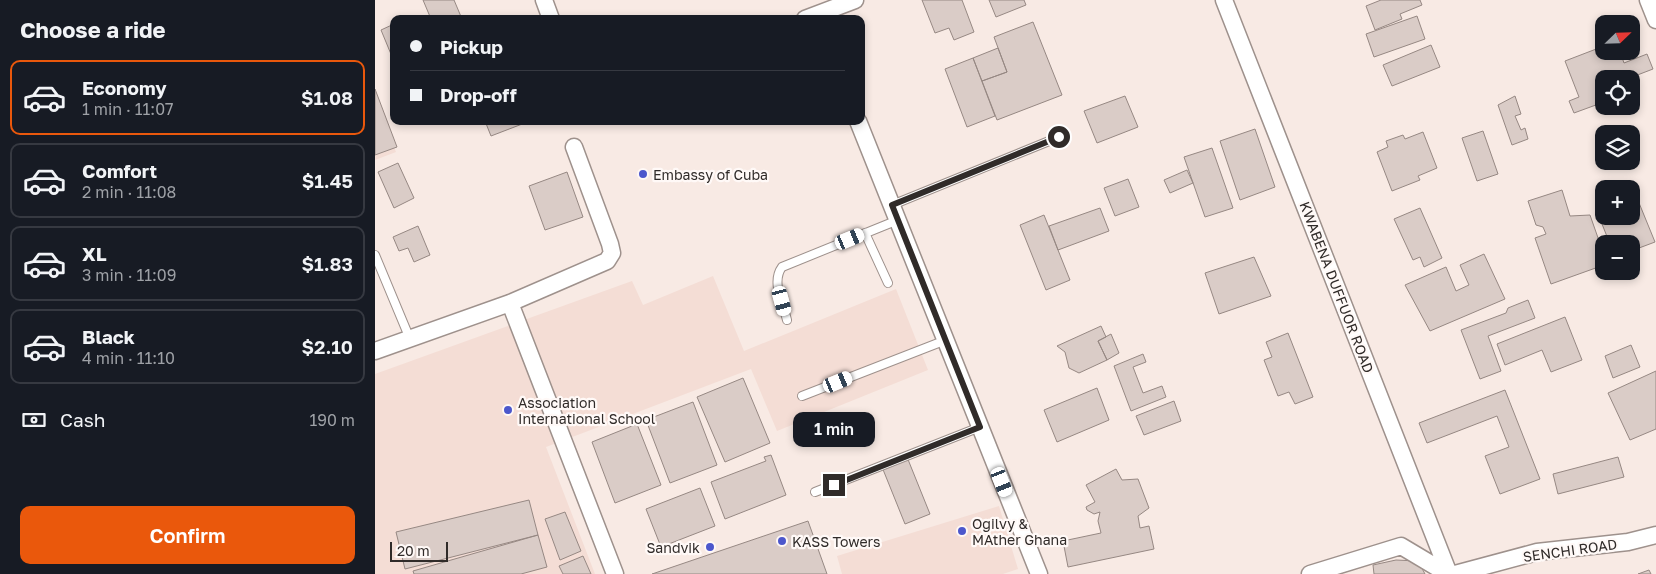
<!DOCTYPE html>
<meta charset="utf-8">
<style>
:root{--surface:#171b24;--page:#20242c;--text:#f1f3f6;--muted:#9ea1a6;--line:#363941;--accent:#ea580c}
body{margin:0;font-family:"Golos Text",sans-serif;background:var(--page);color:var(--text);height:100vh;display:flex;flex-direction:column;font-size:19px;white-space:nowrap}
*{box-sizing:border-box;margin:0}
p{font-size:16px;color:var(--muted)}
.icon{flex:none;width:28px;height:28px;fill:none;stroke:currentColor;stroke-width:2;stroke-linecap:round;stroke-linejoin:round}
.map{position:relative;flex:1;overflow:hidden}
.drawer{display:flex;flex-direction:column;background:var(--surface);width:375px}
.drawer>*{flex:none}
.hud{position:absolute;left:15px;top:15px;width:475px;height:110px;border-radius:10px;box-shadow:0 2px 8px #0003;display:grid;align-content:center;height:110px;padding:0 20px;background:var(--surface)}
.needle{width:32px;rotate:67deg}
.tools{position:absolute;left:1220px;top:15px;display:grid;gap:10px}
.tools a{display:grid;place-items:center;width:45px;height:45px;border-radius:10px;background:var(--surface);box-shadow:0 2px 8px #0003;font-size:25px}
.scale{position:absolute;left:15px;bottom:12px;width:58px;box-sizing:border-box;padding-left:5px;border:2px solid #302b29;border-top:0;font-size:14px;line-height:18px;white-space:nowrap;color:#302b29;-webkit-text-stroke:4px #fff9f7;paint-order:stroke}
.end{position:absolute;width:22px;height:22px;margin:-11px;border:6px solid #302b29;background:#fff;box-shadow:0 0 0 2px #fff}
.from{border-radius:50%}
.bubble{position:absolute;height:35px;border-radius:10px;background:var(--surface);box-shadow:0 2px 8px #0003;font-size:16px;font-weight:600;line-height:35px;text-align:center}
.car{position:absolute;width:15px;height:30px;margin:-15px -8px;border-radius:6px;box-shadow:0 0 4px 1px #0007;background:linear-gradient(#fff 24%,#345 0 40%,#fff 0 76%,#345 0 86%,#fff 0)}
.hud b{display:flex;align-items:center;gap:18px;height:48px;font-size:19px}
.hud b+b{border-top:1px solid var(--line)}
.hud i{width:12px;height:12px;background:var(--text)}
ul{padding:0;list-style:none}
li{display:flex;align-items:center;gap:15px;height:75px;margin:0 10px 8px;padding:0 10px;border:2px solid var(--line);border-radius:10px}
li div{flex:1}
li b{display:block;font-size:19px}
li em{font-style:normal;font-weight:600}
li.selected{border-color:var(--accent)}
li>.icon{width:45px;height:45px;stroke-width:1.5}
h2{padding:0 20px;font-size:22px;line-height:60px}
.pay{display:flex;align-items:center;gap:12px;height:55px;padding:0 20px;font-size:19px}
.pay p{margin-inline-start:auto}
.cta{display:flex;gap:10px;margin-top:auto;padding:10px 20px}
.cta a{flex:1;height:58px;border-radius:10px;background:var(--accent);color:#fff;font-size:20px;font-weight:600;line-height:58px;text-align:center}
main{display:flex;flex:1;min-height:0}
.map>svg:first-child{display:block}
</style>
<main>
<section class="drawer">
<h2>Choose a ride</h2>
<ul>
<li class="selected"><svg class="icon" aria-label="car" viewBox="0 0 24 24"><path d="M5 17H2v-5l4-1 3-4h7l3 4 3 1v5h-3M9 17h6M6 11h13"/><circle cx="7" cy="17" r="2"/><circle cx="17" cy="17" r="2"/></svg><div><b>Economy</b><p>1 min · 11:07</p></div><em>$1.08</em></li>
<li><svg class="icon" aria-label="car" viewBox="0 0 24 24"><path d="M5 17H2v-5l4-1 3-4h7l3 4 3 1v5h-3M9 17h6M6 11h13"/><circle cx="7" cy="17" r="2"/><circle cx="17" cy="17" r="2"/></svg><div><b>Comfort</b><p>2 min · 11:08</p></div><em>$1.45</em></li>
<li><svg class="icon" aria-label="car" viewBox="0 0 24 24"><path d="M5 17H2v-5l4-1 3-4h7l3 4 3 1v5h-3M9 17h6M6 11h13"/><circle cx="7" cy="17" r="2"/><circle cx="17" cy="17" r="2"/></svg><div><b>XL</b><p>3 min · 11:09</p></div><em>$1.83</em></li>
<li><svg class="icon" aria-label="car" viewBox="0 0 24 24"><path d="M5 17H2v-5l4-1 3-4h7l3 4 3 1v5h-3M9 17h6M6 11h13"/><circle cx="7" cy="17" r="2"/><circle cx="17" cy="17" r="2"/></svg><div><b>Black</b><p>4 min · 11:10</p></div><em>$2.10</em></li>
</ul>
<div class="pay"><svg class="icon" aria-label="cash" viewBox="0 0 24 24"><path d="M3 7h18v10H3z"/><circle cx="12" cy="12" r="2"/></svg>Cash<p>190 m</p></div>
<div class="cta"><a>Confirm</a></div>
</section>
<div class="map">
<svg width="1281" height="574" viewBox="0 0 1281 574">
<rect width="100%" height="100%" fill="#f8eae4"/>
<path fill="#f4ddd5" d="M0,100L21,152L0,160Z
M338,276L369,351L521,289L553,370L402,431L376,369L171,447L220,574H0V374L257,281L268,305Z
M624,506L643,569L628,574H467L462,556Z"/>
<path fill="#daccc7" stroke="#968883" d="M48,0H79L87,19H56Z
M547,0H587L599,32L579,40L574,28L560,33Z
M614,0H649L651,5L621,17Z
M1006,0H1045L1047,5L1025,14L1027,19L1000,30L991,6Z
M1042,16L1050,39L999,57L991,34Z
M658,22L687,95L622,120L607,81L632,72L619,37Z
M19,24V58L18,59L6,30Z
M1056,45L1065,67L1017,86L1008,65Z
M1229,46V51H1236L1238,55L1245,52L1249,63L1272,54L1278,69L1252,79H1229V102L1199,113L1194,101L1204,97L1190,61Z
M623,48L632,72L607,81L598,58Z
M598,58L620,116L592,127L570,69Z
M0,89L22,147L0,155Z
M750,96L763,127L722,143L709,111Z
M1140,96L1146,114L1140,116L1146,130L1150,128L1153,139L1137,145L1123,105Z
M110,121H155L116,136Z
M880,129L900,187L865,200L845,141Z
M1108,131L1123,174L1102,181L1087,138Z
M1048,132L1062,168L1043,176L1045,180L1017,191L1002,152L1013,147L1011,141L1028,135L1030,139Z
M837,148L858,208L830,217L809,157Z
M23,163L39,198L19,208L3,172Z
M812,170L818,183L795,193L789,180Z
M192,172L208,217L170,230L154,186Z
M753,179L764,207L740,216L729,188Z
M1187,190L1195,216L1215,215L1229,255V265L1176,284L1160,238L1171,234L1168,227L1161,225L1153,201Z
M1262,198L1280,242L1256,251V244H1235L1223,214L1229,211V216H1256V201Z
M725,208L734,231L683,250L674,226Z
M1045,208L1067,258L1049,267L1045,257L1038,260L1019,219Z
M669,215L695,280L671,290L645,225Z
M43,226L55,255L39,262L33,248L24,251L18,237Z
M1109,254L1130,299L1055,331L1030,285L1071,267L1081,291L1094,285L1085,265Z
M879,257L896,296L844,314L830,273Z
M1153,300L1160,318L1113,336L1126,371L1105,379L1086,330L1131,313L1133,308Z
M1190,317L1207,360L1176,372L1167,350L1130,365L1122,344Z
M726,326L731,337L723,341L732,360L704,373L694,368L690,352L682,346Z
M913,333L938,397L920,404L914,392L903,396L889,360L897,357L891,342Z
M736,334L744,353L732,360L723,341Z
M1256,345L1265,367L1238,378L1230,356Z
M768,354L771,362L758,367L768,393L787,386L791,397L756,411L739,366Z
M1281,371V429L1255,440L1233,393Z
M368,378L395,443L350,462L322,397Z
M722,388L734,420L682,442L669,410Z
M1130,390L1165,479L1125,494L1110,456L1134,447L1122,416L1052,443L1044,423Z
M799,401L806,421L769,435L761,416Z
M318,402L342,465L295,483L271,420Z
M262,424L286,485L240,503L217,442Z
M396,455L411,495L350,519L336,482L391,461L389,457Z
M532,457L555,514L530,524L507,467Z
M1243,457L1249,477L1183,494L1178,474Z
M741,469L747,480L763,479L774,508L763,516L765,528L774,526L779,549L693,567L688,541L726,533L723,521L725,512L719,514L712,510L711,507L720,502L711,485Z
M325,488L340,526L286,547L271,509Z
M154,500L163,535L30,569L21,532Z
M190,512L206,551L185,560L170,519Z
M433,521L452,574H277Z
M163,535L172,567L146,574H39L38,571Z
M208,556L216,574H188L184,566Z
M1021,560L1043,561L1050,574H999L998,565Z
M1274,570L1276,574H1263Z"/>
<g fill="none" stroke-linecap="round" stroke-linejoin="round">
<defs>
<path id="service" d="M517,205L684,137
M490,233L513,283
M0,255L35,339
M412,320C408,303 396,282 407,267L523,220
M427,396L571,340
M440,492L605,427"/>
<path id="minor" d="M169,0L176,19
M849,0L1074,574
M1273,0L1281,20
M430,19L480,0
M483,121L664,574
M135,303L240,574
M0,351L135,303L232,261L237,253L235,244L199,147
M935,574L1026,546L1073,574
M1080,574L1162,552L1253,542L1281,535"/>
</defs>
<use href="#service" stroke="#9e918c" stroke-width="10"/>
<use href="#minor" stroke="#9e918c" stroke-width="19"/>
<use href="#service" stroke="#fff" stroke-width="8"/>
<use href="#minor" stroke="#fff" stroke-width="16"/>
</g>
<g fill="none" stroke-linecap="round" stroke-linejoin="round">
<path stroke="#302b29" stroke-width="6" d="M459,485L605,427L517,205L684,137"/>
</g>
<g fill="#4c57cc" stroke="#fff9f7" stroke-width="2">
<circle cx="268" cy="174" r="5"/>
<circle cx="133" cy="410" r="5"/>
<circle cx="587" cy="531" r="5"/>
<circle cx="407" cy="541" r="5"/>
<circle cx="335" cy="547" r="5"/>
</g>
<g text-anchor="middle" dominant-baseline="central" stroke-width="4.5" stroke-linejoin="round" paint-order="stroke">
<g font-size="14" fill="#302b29" stroke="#fff9f7" text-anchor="start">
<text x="278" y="174">Embassy of Cuba</text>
<text x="143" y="402">Association<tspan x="143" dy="16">International School</tspan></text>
<text x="597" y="523">Ogilvy &amp;<tspan x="597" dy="16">MAther Ghana</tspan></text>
<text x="417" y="541">KASS Towers</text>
<text x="325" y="547" text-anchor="end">Sandvik</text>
</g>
<g font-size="14" fill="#302b29" stroke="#fff9f7">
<text transform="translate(962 287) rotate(69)">KWABENA DUFFUOR ROAD</text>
<text transform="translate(1195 550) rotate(-8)">SENCHI ROAD</text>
</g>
</g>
</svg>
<div class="tools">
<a><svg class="needle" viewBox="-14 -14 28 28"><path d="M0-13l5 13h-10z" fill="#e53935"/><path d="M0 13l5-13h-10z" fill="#9ea1a6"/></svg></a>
<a><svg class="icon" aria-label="locate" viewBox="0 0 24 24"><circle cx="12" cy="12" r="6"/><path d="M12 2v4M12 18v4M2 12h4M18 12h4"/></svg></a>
<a><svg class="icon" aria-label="layers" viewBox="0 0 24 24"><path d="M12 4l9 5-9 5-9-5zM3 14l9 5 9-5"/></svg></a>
<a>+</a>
<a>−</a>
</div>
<div class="scale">20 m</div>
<i class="end from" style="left:684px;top:137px"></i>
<i class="end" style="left:459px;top:485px"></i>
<div class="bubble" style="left:418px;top:412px;width:82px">1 min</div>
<i class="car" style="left:475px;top:239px;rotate:68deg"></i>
<i class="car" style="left:407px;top:301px;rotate:165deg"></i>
<i class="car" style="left:463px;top:382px;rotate:68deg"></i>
<i class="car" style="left:627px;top:482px;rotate:158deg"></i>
<div class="hud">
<b><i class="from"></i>Pickup</b>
<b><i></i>Drop-off</b>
</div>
</div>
</main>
